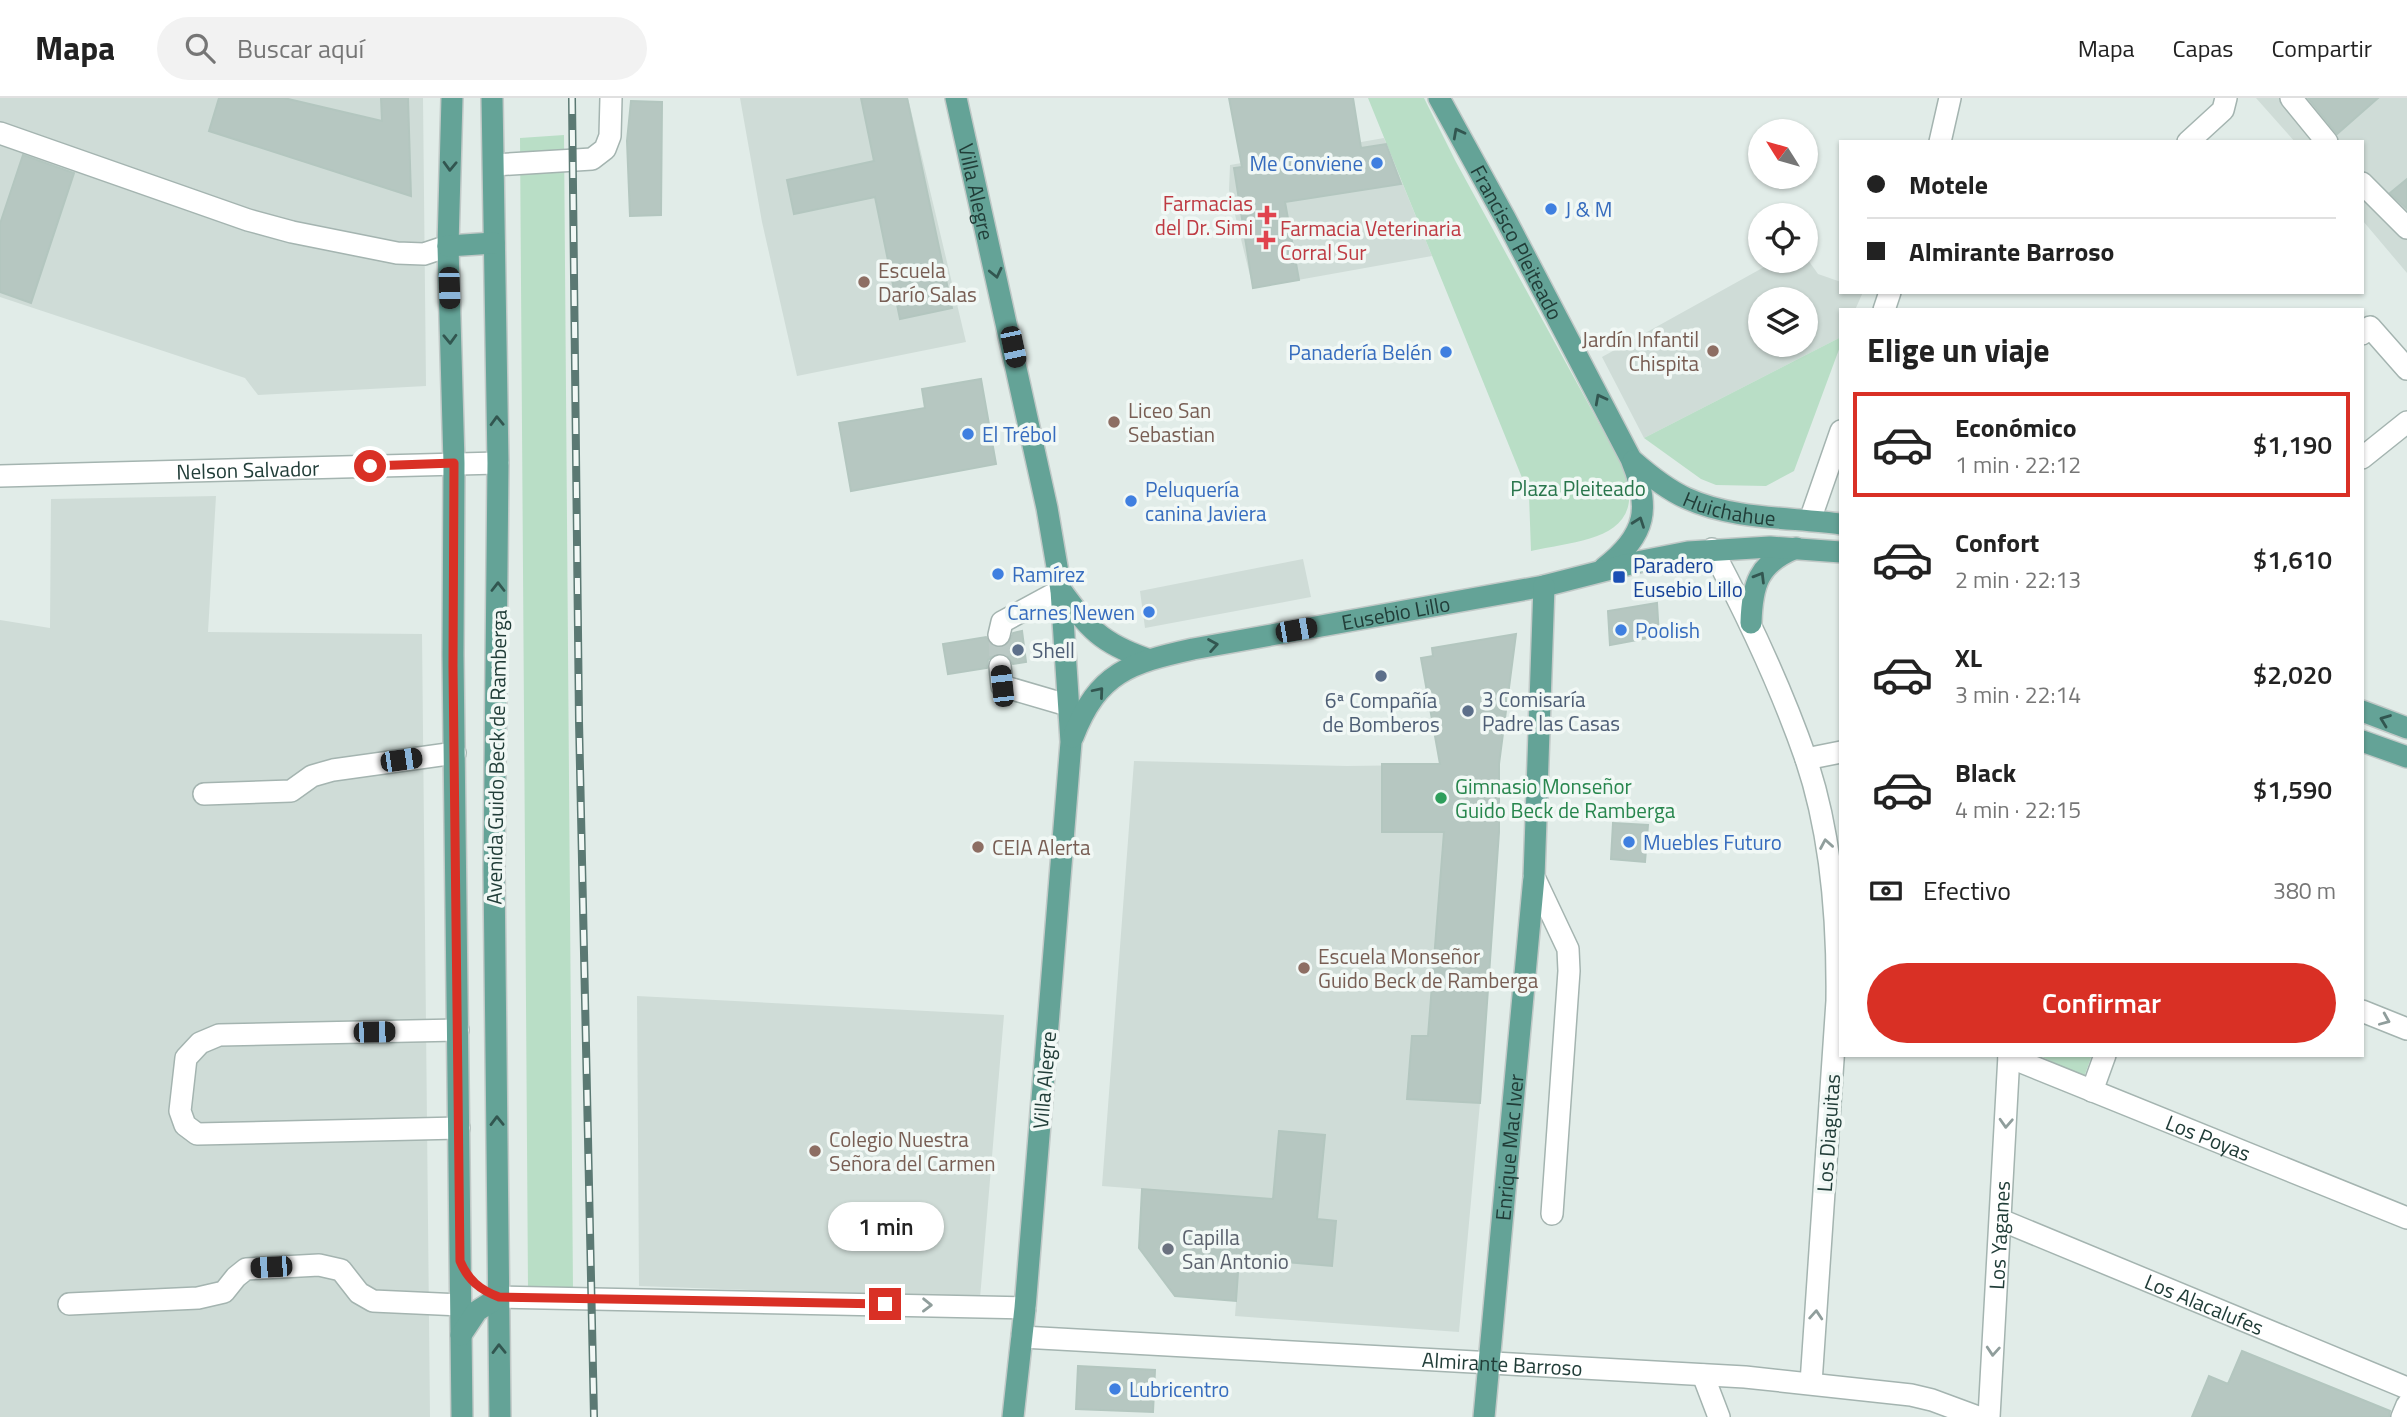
<!DOCTYPE html>
<html lang="es">
<meta charset="utf-8">
<style>
:root{--surface:#fff;--page:#f2f2f2;--text:#222;--muted:#767676;--line:#e0e0e0;--accent:#d93025}
body{margin:0;font-family:"Titillium Web",sans-serif;background:var(--page);color:var(--text);height:100vh;display:flex;flex-direction:column;font-size:26px;white-space:nowrap}
*{box-sizing:border-box;margin:0}
p{font-size:23px;color:var(--muted)}
.icon{flex:none;width:38px;height:38px;fill:none;stroke:currentColor;stroke-width:2;stroke-linecap:round;stroke-linejoin:round}
.map{position:relative;flex:1;overflow:hidden}
.side{position:absolute;left:1839px;top:210px;width:525px;height:749px;display:flex;flex-direction:column;background:var(--surface);border-radius:0px;box-shadow:0 2px 5px #0004}
.side>*{flex:none}
.guide{position:absolute;left:1839px;top:42px;width:525px;height:154px;border-radius:0px;box-shadow:0 2px 5px #0004;display:grid;align-content:center;height:154px;padding:0 28px;background:var(--surface)}
.needle{width:46px;rotate:307deg}
.controls{position:absolute;left:1748px;top:21px;display:grid;gap:14px}
.controls a{display:grid;place-items:center;width:70px;height:70px;border-radius:50%;background:var(--surface);box-shadow:0 2px 5px #0004;font-size:35px}
.end{position:absolute;width:32px;height:32px;margin:-16px;border:9px solid #d93025;background:#fff;box-shadow:0 0 0 4px #fff}
.from{border-radius:50%}
.bubble{position:absolute;height:49px;border-radius:24px;background:var(--surface);box-shadow:0 2px 5px #0004;font-size:23px;font-weight:600;line-height:49px;text-align:center}
.car{position:absolute;width:21px;height:42px;margin:-21px -10px;border-radius:9px;box-shadow:0 0 5px 2px #0007;background:linear-gradient(#222 24%,#8ab4d8 0 40%,#222 0 76%,#8ab4d8 0 86%,#222 0)}
.guide b{display:flex;align-items:center;gap:24px;height:66px;font-size:26px}
.guide b+b{border-top:2px solid var(--line)}
.guide i{width:18px;height:18px;background:var(--text)}
ul{padding:0;list-style:none}
li{display:flex;align-items:center;gap:21px;height:105px;margin:0 14px 10px;padding:0 14px;border:4px solid transparent;border-radius:0px}
li div{flex:1}
li b{display:block;font-size:26px}
li em{font-style:normal;font-weight:600}
li.active{border-color:var(--accent)}
li>.icon{width:63px;height:63px;stroke-width:1.5}
h2{padding:0 28px;font-size:32px;line-height:84px}
.pay{display:flex;align-items:center;gap:18px;height:77px;padding:0 28px;font-size:26px}
.pay p{margin-inline-start:auto}
.action{display:flex;gap:14px;margin-top:auto;padding:14px 28px}
.action a{flex:1;height:80px;border-radius:42px;background:var(--accent);color:#fff;font-size:28px;font-weight:600;line-height:80px;text-align:center}
header{display:flex;align-items:center;gap:42px;box-sizing:border-box;height:98px;padding:0 35px;background:var(--surface);border-bottom:2px solid var(--line)}
header strong{font-size:33px}
nav{display:flex;gap:38px;margin-inline-start:auto;font-size:24px}
.search{width:490px;height:63px;background:var(--page);display:flex;align-items:center;gap:18px;box-sizing:border-box;padding:0 24px;border-radius:38px;color:var(--muted);font-size:26px}
.map>svg:first-child{display:block}
</style>
<header>
<strong>Mapa</strong>
<div class="search"><svg class="icon" aria-label="search" viewBox="0 0 24 24"><circle cx="10" cy="10" r="6"/><path d="M15 15l6 6"/></svg>Buscar aquí</div>
<nav><a>Mapa</a><a>Capas</a><a>Compartir</a></nav>
</header>
<div class="map">
<svg width="2407" height="1319" viewBox="0 0 2407 1319">
<rect width="100%" height="100%" fill="#e1ece8"/>
<path fill="#cfdcd7" fill-rule="evenodd" d="M0,0H423L426,288L258,297L245,280L0,199Z
M740,0H908L966,244L797,278L762,124Z
M2256,0H2407V175L2363,123L2362,44H2295Z
M1384,40L1432,158L1253,190L1229,92L1230,67Z
M1806,159L1818,176L1841,184V194H1863L1855,212H1841V239L1644,340L1602,259L1775,163H1806ZM1760,201H1806V247H1760Z
M216,398L208,534L422,536L430,1319H0V522L50,530L51,401Z
M1303,461L1311,499L1145,530L1140,493Z
M1134,663L1347,668L1499,666V734L1480,1005L1459,1234L1235,1218L1244,1099L1102,1088Z
M637,898L1004,917L980,1200L639,1188Z"/>
<path fill="#b9dec6" d="M1368,0H1424L1456,64L1624,371C1649,442 1580,442 1531,453L1529,397Z
M564,37L573,1194L528,1192L520,40Z
M1841,239V246L1794,373L1766,388L1716,387L1701,381L1644,340Z
M2038,957H2092L2084,979Z"/>
<path fill="#b6c7c1" stroke="#b3c6bf" stroke-width="2" d="M219,0H284L382,23L381,0H408L411,98L209,33Z
M861,0H907L952,210L900,221L875,99L794,116L787,82L874,63Z
M1229,0H1353L1361,50L1386,46L1401,86L1285,104L1299,182L1253,190L1234,70L1242,69Z
M2308,0H2378L2337,36Z
M631,3L662,4L661,117L630,118L627,43Z
M23,57L74,75L31,205L0,194V126Z
M2407,81V111L2390,95Z
M981,281L996,366L851,393L839,325L925,310L922,291Z
M1657,505L1659,538L1610,547L1608,513Z
M1022,533L1026,564L1013,566L1006,556L998,555L988,562L987,570L948,576L943,546L986,539L991,547L1002,550L1009,545L1013,535Z
M1516,536L1499,666V734L1480,1005L1407,1001L1412,938H1428L1444,734H1382V666H1440L1421,560L1433,558L1432,550Z
M1613,725L1648,727L1645,764L1611,761Z
M1279,1033L1325,1037L1317,1121L1336,1123L1332,1168L1239,1160L1236,1203L1175,1198L1139,1150L1142,1091L1273,1101Z
M2242,1253L2390,1313L2389,1319H2192L2209,1278L2228,1286Z
M1078,1268L1155,1272L1153,1314L1076,1311Z"/>
<g fill="none" stroke-linecap="round" stroke-linejoin="round">
<path stroke="#bbc9c5" stroke-width="21" stroke-dasharray="21 10" stroke-linecap="butt" d="M999,537L1000,568"/>
<defs>
<g id="minor">
<path d="M2291,0L2327,44"/>
<path d="M0,35L248,122L292,134L397,155L424,156L448,148"/>
<path d="M1940,44L1950,0"/>
<path d="M2188,44L2223,12L2226,0"/>
<path d="M494,67L592,61L605,51L610,38L611,0"/>
<path d="M2362,85L2407,130"/>
<path d="M1884,212L1890,194"/>
<path d="M2362,236L2370,229L2407,271"/>
<path d="M2362,360L2407,324"/>
<path id="s1" d="M0,378L498,365"/>
<path d="M1810,422L1841,333"/>
<path d="M1712,451C1748,519 1781,589 1806,661C1832,738 1838,822 1837,903L1811,1285"/>
<path d="M999,537L1002,524L1061,492"/>
<path d="M1000,568L1002,588L1067,607"/>
<path d="M1806,661L1841,654"/>
<path d="M204,696L291,693L312,678L333,672L455,655"/>
<path d="M1534,779L1568,851L1569,873L1552,1116"/>
<path d="M2362,913L2407,931"/>
<path d="M458,932L219,937L200,945L186,960L180,1013L185,1027L197,1036L459,1030"/>
<path id="s2" d="M2009,959L2407,1120"/>
<path d="M2092,993L2105,957"/>
<path id="s3" d="M2001,1122L2407,1290"/>
<path d="M499,1199L1025,1210"/>
<path d="M69,1206L198,1200L224,1194L236,1179L246,1171L319,1167L341,1172L359,1195L373,1203L461,1207"/>
<path id="s4" d="M1022,1239L1745,1279L1911,1297L1932,1302L1978,1319"/>
<path d="M1703,1277L1719,1319"/>
<path id="s5" d="M1989,1319L2009,957"/>
<path d="M2402,1319L2407,1307"/>
</g>
<g id="major">
<path d="M452,0L448,148L454,365L453,557L462,1319"/>
<path d="M492,0L498,365L494,773L500,1319"/>
<path id="s6" d="M956,0L1047,410L1061,492L1071,644L1025,1210L1013,1319"/>
<path id="s7" d="M1439,0L1505,120L1631,361C1651,409 1647,437 1604,470"/>
<path d="M448,148L494,145"/>
<path id="s8" d="M1633,363C1649,377 1666,391 1686,400C1734,422 1790,419 1841,426"/>
<path d="M1061,492C1089,531 1101,545 1147,561"/>
<path d="M1751,525C1752,487 1758,465 1796,450"/>
<path d="M2362,613L2407,630"/>
<path id="s9" d="M1073,639C1098,574 1130,565 1193,551L1544,488L1642,463L1688,454L1770,449L1841,454"/>
<path d="M2362,643L2407,659"/>
<path d="M461,1237L477,1213L499,1199"/>
<path id="s10" d="M1484,1319L1534,779L1544,488"/>
</g>
</defs>
<use href="#minor" stroke="#a4b4b0" stroke-width="24"/>
<use href="#major" stroke="#c1c9c7" stroke-width="24"/>
<use href="#minor" stroke="#fff" stroke-width="21"/>
<use href="#major" stroke="#64a397" stroke-width="21"/>
<defs>
<path id="rail" d="M572,0L579,623L594,1319"/>
</defs>
<use href="#rail" stroke="#5b7973" stroke-width="8"/>
<use href="#rail" stroke="#f1f8f5" stroke-width="5" stroke-dasharray="16" stroke-linecap="butt"/>
</g>
<defs><path id="oneway-chevron" d="M-2-3.5L2.5 0L-2 3.5" fill="none" stroke-width="1.6" stroke-linecap="round" stroke-linejoin="round" transform="scale(1.75)"/></defs>
<g stroke="#325650">
<use href="#oneway-chevron" transform="translate(1458 35) rotate(-118)"/>
<use href="#oneway-chevron" transform="translate(450 68) rotate(92)"/>
<use href="#oneway-chevron" transform="translate(996 175) rotate(77)"/>
<use href="#oneway-chevron" transform="translate(450 241) rotate(88)"/>
<use href="#oneway-chevron" transform="translate(1600 301) rotate(-118)"/>
<use href="#oneway-chevron" transform="translate(497 323) rotate(-92)"/>
<use href="#oneway-chevron" transform="translate(1639 424) rotate(-70)"/>
<use href="#oneway-chevron" transform="translate(1760 479) rotate(-59)"/>
<use href="#oneway-chevron" transform="translate(498 489) rotate(-90)"/>
<use href="#oneway-chevron" transform="translate(1213 547) rotate(-10)"/>
<use href="#oneway-chevron" transform="translate(1099 594) rotate(-50)"/>
<use href="#oneway-chevron" transform="translate(2385 622) rotate(-159)"/>
<use href="#oneway-chevron" transform="translate(497 1023) rotate(-91)"/>
<use href="#oneway-chevron" transform="translate(499 1251) rotate(-91)"/>
</g>
<g stroke="#909e9c">
<use href="#oneway-chevron" transform="translate(1826 746) rotate(-100)"/>
<use href="#oneway-chevron" transform="translate(2385 922) rotate(23)"/>
<use href="#oneway-chevron" transform="translate(2006 1025) rotate(93)"/>
<use href="#oneway-chevron" transform="translate(927 1207) rotate(1)"/>
<use href="#oneway-chevron" transform="translate(1816 1217) rotate(-86)"/>
<use href="#oneway-chevron" transform="translate(1993 1253) rotate(94)"/>
</g>
<g fill="none" stroke-linecap="round" stroke-linejoin="round">
<path stroke="#d93025" stroke-width="9" d="M370,368L454,365L453,568L460,1163C468,1182 480,1192 499,1199L885,1206"/>
</g>
<g fill="#3f7fe0" stroke="#f1f8f5" stroke-width="2.5">
<circle cx="1377" cy="65" r="7"/>
<circle cx="1551" cy="111" r="7"/>
<circle cx="1446" cy="254" r="7"/>
<circle cx="968" cy="336" r="7"/>
<circle cx="1131" cy="403" r="7"/>
<circle cx="998" cy="476" r="7"/>
<circle cx="1149" cy="514" r="7"/>
<circle cx="1621" cy="532" r="7"/>
<circle cx="1629" cy="744" r="7"/>
<circle cx="1115" cy="1291" r="7"/>
</g>
<g fill="#e0444e" stroke="#f1f8f5" stroke-width="2.5">
<path d="M1263.5 106.5h7v7h7v7h-7v7h-7v-7h-7v-7h7z"/>
<path d="M1262.5 131.5h7v7h7v7h-7v7h-7v-7h-7v-7h7z"/>
</g>
<g fill="#8d6e63" stroke="#f1f8f5" stroke-width="2.5">
<circle cx="864" cy="184" r="7"/>
<circle cx="1713" cy="253" r="7"/>
<circle cx="1114" cy="324" r="7"/>
<circle cx="978" cy="749" r="7"/>
<circle cx="1304" cy="870" r="7"/>
<circle cx="815" cy="1053" r="7"/>
</g>
<rect fill="#1a4fb4" stroke="#f1f8f5" stroke-width="2.5" x="1612" y="472" width="14" height="14" rx="3.5"/>
<g fill="#5c6f8a" stroke="#f1f8f5" stroke-width="2.5">
<circle cx="1018" cy="552" r="7"/>
<circle cx="1381" cy="578" r="7"/>
<circle cx="1468" cy="613" r="7"/>
</g>
<circle fill="#2e9e5b" stroke="#f1f8f5" stroke-width="2.5" cx="1441" cy="700" r="7"/>
<circle fill="#6b7280" stroke="#f1f8f5" stroke-width="2.5" cx="1168" cy="1151" r="7"/>
<g text-anchor="middle" dominant-baseline="central" stroke-width="7" stroke-linejoin="round" paint-order="stroke">
<g font-size="21" fill="#366cbe" stroke="#f1f8f5" text-anchor="start">
<text x="1363" y="65" text-anchor="end">Me Conviene</text>
<text x="1565" y="111">J &amp; M</text>
<text x="1432" y="254" text-anchor="end">Panadería Belén</text>
<text x="982" y="336">El Trébol</text>
<text x="1145" y="391">Peluquería<tspan x="1145" dy="24">canina Javiera</tspan></text>
<text x="1012" y="476">Ramírez</text>
<text x="1135" y="514" text-anchor="end">Carnes Newen</text>
<text x="1635" y="532">Poolish</text>
<text x="1643" y="744">Muebles Futuro</text>
<text x="1129" y="1291">Lubricentro</text>
</g>
<g font-size="21" fill="#213d38" stroke="#f1f8f5">
<text stroke="none"><textPath href="#s6" startOffset="96">Villa Alegre</textPath></text>
<text stroke="none"><textPath href="#s7" startOffset="164">Francisco Pleiteado</textPath></text>
<text stroke="none"><textPath href="#s1" startOffset="248">Nelson Salvador</textPath></text>
<text stroke="none"><textPath href="#s8" startOffset="110">Huichahue</textPath></text>
<text stroke="none"><textPath href="#s9" startOffset="364">Eusebio Lillo</textPath></text>
<text transform="translate(496 659) rotate(-89)">Avenida Guido Beck de Ramberga</text>
<text transform="translate(1044 982) rotate(-85)">Villa Alegre</text>
<text transform="translate(1828 1035) rotate(-86)">Los Diaguitas</text>
<text stroke="none"><textPath href="#s2" startOffset="215">Los Poyas</textPath></text>
<text stroke="none"><textPath href="#s10" startOffset="271">Enrique Mac Iver</textPath></text>
<text stroke="none"><textPath href="#s5" startOffset="182">Los Yaganes</textPath></text>
<text stroke="none"><textPath href="#s3" startOffset="220">Los Alacalufes</textPath></text>
<text stroke="none"><textPath href="#s4" startOffset="481">Almirante Barroso</textPath></text>
</g>
<g font-size="21" fill="#be3a42" stroke="#f1f8f5" text-anchor="end">
<text x="1253" y="105">Farmacias<tspan x="1253" dy="24">del Dr. Simi</tspan></text>
<text x="1280" y="130" text-anchor="start">Farmacia Veterinaria<tspan x="1280" dy="24">Corral Sur</tspan></text>
</g>
<g font-size="21" fill="#785e54" stroke="#f1f8f5" text-anchor="start">
<text x="878" y="172">Escuela<tspan x="878" dy="24">Darío Salas</tspan></text>
<text x="1699" y="241" text-anchor="end">Jardín Infantil<tspan x="1699" dy="24">Chispita</tspan></text>
<text x="1128" y="312">Liceo San<tspan x="1128" dy="24">Sebastian</tspan></text>
<text x="992" y="749">CEIA Alerta</text>
<text x="1318" y="858">Escuela Monseñor<tspan x="1318" dy="24">Guido Beck de Ramberga</tspan></text>
<text x="829" y="1041">Colegio Nuestra<tspan x="829" dy="24">Señora del Carmen</tspan></text>
</g>
<g font-size="21" fill="#29764c" stroke="#f1f8f5">
<text x="1578" y="390">Plaza Pleiteado</text>
</g>
<g font-size="21" fill="#164399" stroke="#f1f8f5" text-anchor="start">
<text x="1633" y="467">Paradero<tspan x="1633" dy="24">Eusebio Lillo</tspan></text>
</g>
<g font-size="21" fill="#4e5e75" stroke="#f1f8f5" text-anchor="start">
<text x="1032" y="552">Shell</text>
<text x="1482" y="601">3 Comisaría<tspan x="1482" dy="24">Padre las Casas</tspan></text>
<text x="1381" y="602" text-anchor="middle">6ª Compañía<tspan x="1381" dy="24">de Bomberos</tspan></text>
</g>
<g font-size="21" fill="#27864d" stroke="#f1f8f5" text-anchor="start">
<text x="1455" y="688">Gimnasio Monseñor<tspan x="1455" dy="24">Guido Beck de Ramberga</tspan></text>
</g>
<g font-size="21" fill="#5b616d" stroke="#f1f8f5" text-anchor="start">
<text x="1182" y="1139">Capilla<tspan x="1182" dy="24">San Antonio</tspan></text>
</g>
</g>
</svg>
<div class="controls">
<a><svg class="needle" viewBox="-14 -14 28 28"><path d="M0-13l5 13h-10z" fill="#e53935"/><path d="M0 13l5-13h-10z" fill="#767676"/></svg></a>
<a><svg class="icon" aria-label="locate" viewBox="0 0 24 24"><circle cx="12" cy="12" r="6"/><path d="M12 2v4M12 18v4M2 12h4M18 12h4"/></svg></a>
<a><svg class="icon" aria-label="layers" viewBox="0 0 24 24"><path d="M12 4l9 5-9 5-9-5zM3 14l9 5 9-5"/></svg></a>
</div>
<i class="end from" style="left:370px;top:368px"></i>
<i class="end" style="left:885px;top:1206px"></i>
<div class="bubble" style="left:828px;top:1104px;width:116px">1 min</div>
<i class="car" style="left:449px;top:190px;rotate:178deg"></i>
<i class="car" style="left:1013px;top:249px;rotate:168deg"></i>
<i class="car" style="left:1296px;top:532px;rotate:80deg"></i>
<i class="car" style="left:1002px;top:588px;rotate:354deg"></i>
<i class="car" style="left:401px;top:662px;rotate:82deg"></i>
<i class="car" style="left:374px;top:934px;rotate:89deg"></i>
<i class="car" style="left:271px;top:1169px;rotate:267deg"></i>
<div class="guide">
<b><i class="from"></i>Motele</b>
<b><i></i>Almirante Barroso</b>
</div>
<section class="side">
<h2>Elige un viaje</h2>
<ul>
<li class="active"><svg class="icon" aria-label="car" viewBox="0 0 24 24"><path d="M5 17H2v-5l4-1 3-4h7l3 4 3 1v5h-3M9 17h6M6 11h13"/><circle cx="7" cy="17" r="2"/><circle cx="17" cy="17" r="2"/></svg><div><b>Económico</b><p>1 min · 22:12</p></div><em>$1,190</em></li>
<li><svg class="icon" aria-label="car" viewBox="0 0 24 24"><path d="M5 17H2v-5l4-1 3-4h7l3 4 3 1v5h-3M9 17h6M6 11h13"/><circle cx="7" cy="17" r="2"/><circle cx="17" cy="17" r="2"/></svg><div><b>Confort</b><p>2 min · 22:13</p></div><em>$1,610</em></li>
<li><svg class="icon" aria-label="car" viewBox="0 0 24 24"><path d="M5 17H2v-5l4-1 3-4h7l3 4 3 1v5h-3M9 17h6M6 11h13"/><circle cx="7" cy="17" r="2"/><circle cx="17" cy="17" r="2"/></svg><div><b>XL</b><p>3 min · 22:14</p></div><em>$2,020</em></li>
<li><svg class="icon" aria-label="car" viewBox="0 0 24 24"><path d="M5 17H2v-5l4-1 3-4h7l3 4 3 1v5h-3M9 17h6M6 11h13"/><circle cx="7" cy="17" r="2"/><circle cx="17" cy="17" r="2"/></svg><div><b>Black</b><p>4 min · 22:15</p></div><em>$1,590</em></li>
</ul>
<div class="pay"><svg class="icon" aria-label="cash" viewBox="0 0 24 24"><path d="M3 7h18v10H3z"/><circle cx="12" cy="12" r="2"/></svg>Efectivo<p>380 m</p></div>
<div class="action"><a>Confirmar</a></div>
</section>
</div>
